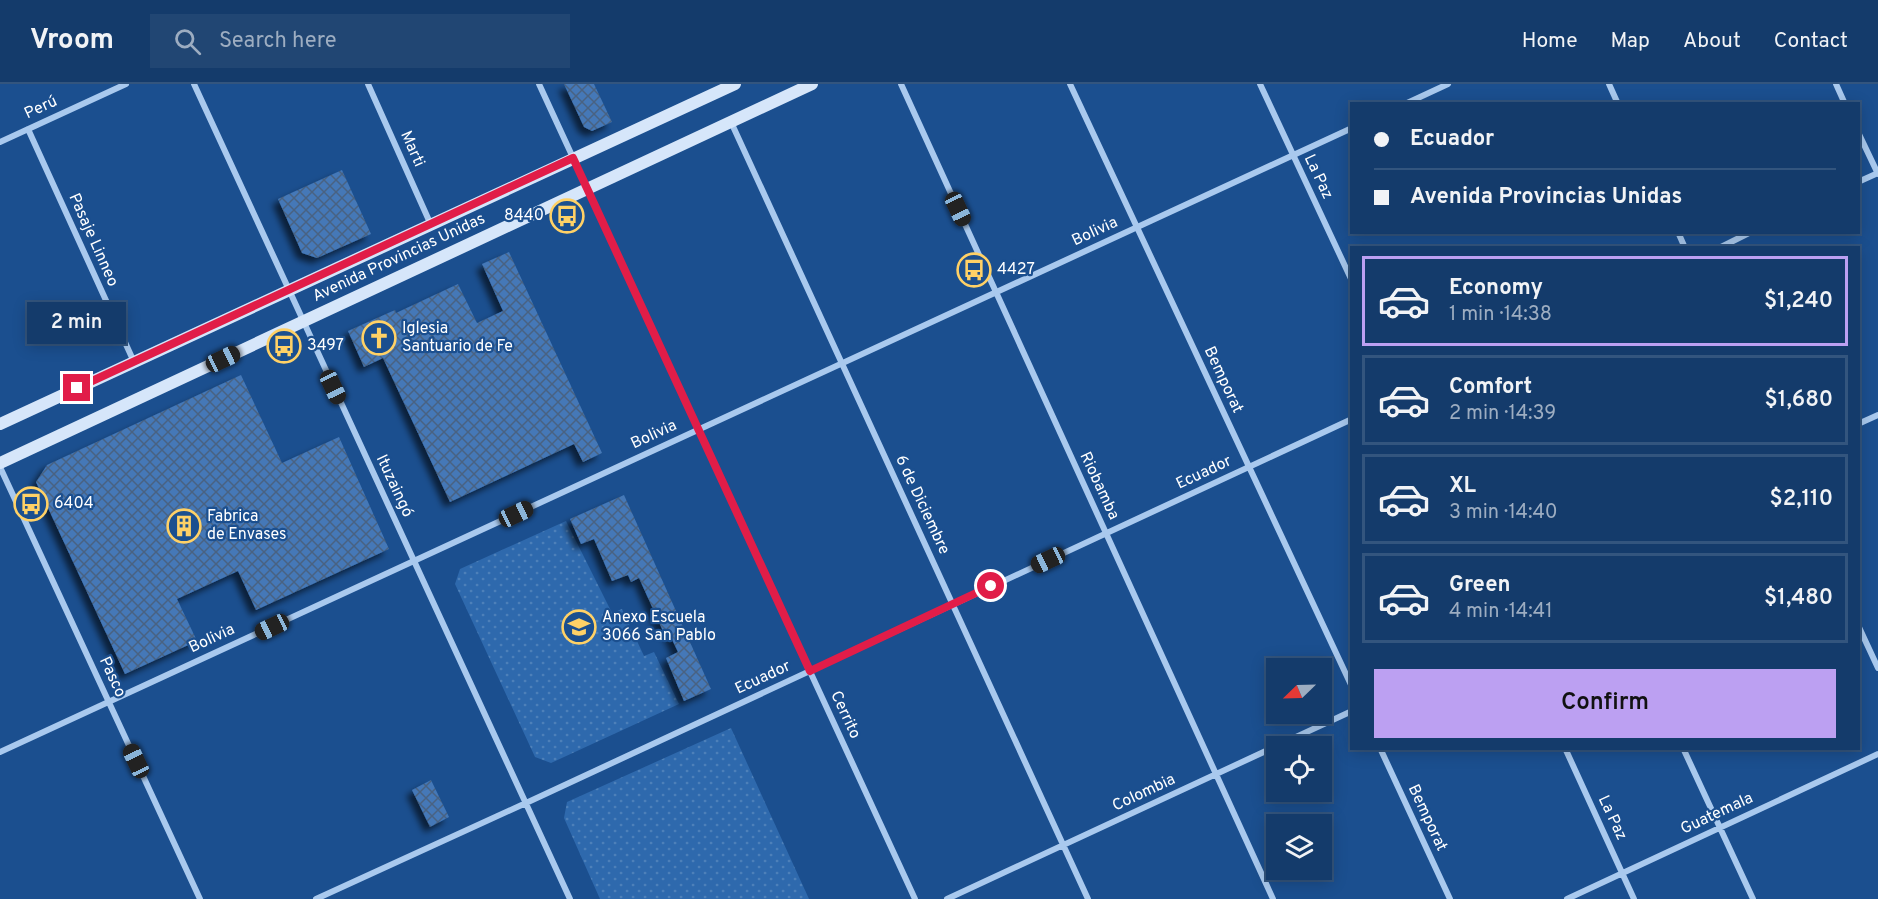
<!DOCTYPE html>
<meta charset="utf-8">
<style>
:root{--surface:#143b6b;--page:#214673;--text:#f1f3f6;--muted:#9dadc1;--line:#33557e;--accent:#bca0f2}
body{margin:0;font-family:Overpass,sans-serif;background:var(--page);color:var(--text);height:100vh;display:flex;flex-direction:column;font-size:22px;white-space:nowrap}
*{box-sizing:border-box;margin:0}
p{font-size:20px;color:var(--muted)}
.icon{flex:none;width:33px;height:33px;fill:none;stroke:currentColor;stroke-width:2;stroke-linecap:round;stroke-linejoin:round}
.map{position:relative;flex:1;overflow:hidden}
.sheet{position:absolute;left:1350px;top:162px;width:510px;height:504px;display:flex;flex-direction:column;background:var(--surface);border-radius:0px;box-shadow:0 3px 15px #0003,0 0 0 2px var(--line)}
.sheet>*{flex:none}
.banner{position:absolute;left:1350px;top:18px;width:510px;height:132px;border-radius:0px;box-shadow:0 3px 15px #0003,0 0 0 2px var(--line);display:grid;align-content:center;height:132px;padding:0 24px;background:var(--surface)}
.needle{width:39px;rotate:247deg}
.fabs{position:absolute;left:1266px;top:574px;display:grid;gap:12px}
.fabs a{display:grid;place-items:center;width:66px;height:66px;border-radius:0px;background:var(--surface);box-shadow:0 3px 15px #0003,0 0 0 2px var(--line);font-size:30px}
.end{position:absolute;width:27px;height:27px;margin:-14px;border:8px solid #e11d48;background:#fff;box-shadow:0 0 0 3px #fff}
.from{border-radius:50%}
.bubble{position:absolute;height:42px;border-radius:0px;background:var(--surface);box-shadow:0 3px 15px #0003,0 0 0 2px var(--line);font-size:20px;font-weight:600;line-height:42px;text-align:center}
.car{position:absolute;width:18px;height:36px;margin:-18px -9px;border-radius:8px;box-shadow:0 0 4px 2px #0007;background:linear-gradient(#222 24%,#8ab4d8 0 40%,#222 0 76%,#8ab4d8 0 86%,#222 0)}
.banner b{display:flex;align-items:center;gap:21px;height:57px;font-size:22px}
.banner b+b{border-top:2px solid var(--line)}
.banner i{width:15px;height:15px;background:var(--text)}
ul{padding:10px 0 0;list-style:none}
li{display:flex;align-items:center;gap:18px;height:90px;margin:0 12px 9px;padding:0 12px;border:3px solid var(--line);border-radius:0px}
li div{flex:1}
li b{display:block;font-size:22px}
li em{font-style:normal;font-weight:600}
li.on{border-color:var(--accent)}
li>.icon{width:54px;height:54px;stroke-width:1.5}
.action{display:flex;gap:12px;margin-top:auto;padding:12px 24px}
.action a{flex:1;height:69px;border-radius:0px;background:var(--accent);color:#111;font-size:24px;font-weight:600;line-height:69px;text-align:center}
header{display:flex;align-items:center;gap:36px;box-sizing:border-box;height:84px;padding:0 30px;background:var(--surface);border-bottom:2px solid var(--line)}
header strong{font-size:28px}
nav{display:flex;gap:33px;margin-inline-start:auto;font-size:21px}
.search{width:420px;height:54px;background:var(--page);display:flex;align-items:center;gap:15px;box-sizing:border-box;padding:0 21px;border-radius:0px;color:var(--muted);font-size:22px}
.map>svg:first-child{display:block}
</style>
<header>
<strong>Vroom</strong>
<div class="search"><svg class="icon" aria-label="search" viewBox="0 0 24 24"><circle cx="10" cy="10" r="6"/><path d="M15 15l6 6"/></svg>Search here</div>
<nav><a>Home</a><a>Map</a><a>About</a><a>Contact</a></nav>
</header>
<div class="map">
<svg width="1878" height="815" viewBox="0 0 1878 815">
<defs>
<pattern id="grass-dots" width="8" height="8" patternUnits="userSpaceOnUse" patternTransform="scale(1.5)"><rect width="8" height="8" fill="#2e69ad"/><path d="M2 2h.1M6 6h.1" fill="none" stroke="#4d80b9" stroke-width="1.8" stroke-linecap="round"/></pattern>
<pattern id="building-cross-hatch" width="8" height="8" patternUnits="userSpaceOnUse" patternTransform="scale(1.5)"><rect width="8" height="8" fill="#4478b7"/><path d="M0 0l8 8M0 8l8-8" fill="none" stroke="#486282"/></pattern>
<filter id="shadow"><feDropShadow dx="-5.5" dy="5.5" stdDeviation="3" flood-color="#0009"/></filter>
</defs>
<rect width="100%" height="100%" fill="#1b4f8f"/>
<path fill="url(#grass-dots)" d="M566,437L612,529L622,525L644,572L654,568L679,620L551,679L535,673L455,500L460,485Z
M731,644L809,815H600L564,734L567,718Z"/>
<path fill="url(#building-cross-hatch)" filter="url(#shadow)" d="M564,0H594L612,38L592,47L584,43Z
M342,86L371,150L317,174L302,169L278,115Z
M509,168L602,369L583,378L574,360L450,418L383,274L364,283L348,247L395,226L396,229L458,200L477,239L503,227L482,180Z
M241,291L282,379L339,353L389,465L256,526L238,487L177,515L197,557L125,590L36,398L47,381Z
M624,411L711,605L684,617L666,574L678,568L667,545L663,547L639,494L631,498L628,491L612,497L594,455L581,460L570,435Z
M431,696L449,733L430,743L412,706Z"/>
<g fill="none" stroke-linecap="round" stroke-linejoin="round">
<path stroke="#a9c9ee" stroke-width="6" d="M194,0L570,815
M368,0L431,141
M539,0L915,815
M901,0L1273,815
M1070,0L1352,603
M1260,0L1352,197
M1609,0L1618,20
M1836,0L1845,20
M1405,20L1448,0
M731,38L1088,815
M28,45L134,278
M1858,48L1878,90
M0,58L126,0
M1858,98L1878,89
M1678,148L1685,164
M1719,164L1751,148
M1858,340L1878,331
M0,383L200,815
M1858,541L1878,584
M1380,664L1450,815
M1565,664L1634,815
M1683,664L1753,815
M0,668L1352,44
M316,815L526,719L1352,335
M947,815L1352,627
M1567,815L1878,670"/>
<path stroke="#d6e6fa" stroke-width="12" d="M0,340L735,0
M0,379L812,0"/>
</g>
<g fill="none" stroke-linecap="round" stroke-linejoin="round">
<path stroke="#e11d48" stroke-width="8" d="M77,304L573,74L810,587L991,502"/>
</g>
<defs>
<symbol id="bus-ring" viewBox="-11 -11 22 22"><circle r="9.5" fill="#1b4f8f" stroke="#ffd166" stroke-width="1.5"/><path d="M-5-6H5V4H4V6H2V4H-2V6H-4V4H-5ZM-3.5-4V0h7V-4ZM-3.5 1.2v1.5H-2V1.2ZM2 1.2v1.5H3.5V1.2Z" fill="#ffd166"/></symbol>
<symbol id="church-ring" viewBox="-11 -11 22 22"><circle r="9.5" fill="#1b4f8f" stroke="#ffd166" stroke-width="1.5"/><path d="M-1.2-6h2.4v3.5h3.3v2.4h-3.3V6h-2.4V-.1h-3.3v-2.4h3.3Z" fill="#ffd166"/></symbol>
<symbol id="building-ring" viewBox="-11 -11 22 22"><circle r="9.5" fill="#1b4f8f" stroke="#ffd166" stroke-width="1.5"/><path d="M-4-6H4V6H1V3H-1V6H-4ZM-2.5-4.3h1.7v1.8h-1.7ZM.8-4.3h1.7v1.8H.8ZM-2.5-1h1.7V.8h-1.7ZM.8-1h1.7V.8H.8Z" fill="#ffd166"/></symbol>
<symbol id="school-ring" viewBox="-11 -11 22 22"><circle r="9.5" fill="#1b4f8f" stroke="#ffd166" stroke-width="1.5"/><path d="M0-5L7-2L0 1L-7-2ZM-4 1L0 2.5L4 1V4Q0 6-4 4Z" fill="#ffd166"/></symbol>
</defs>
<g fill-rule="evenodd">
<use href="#bus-ring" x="548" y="113" width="38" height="38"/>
<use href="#bus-ring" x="955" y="167" width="38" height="38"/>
<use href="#church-ring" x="360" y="235" width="38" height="38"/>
<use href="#bus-ring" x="265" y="243" width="38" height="38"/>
<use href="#bus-ring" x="12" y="401" width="38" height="38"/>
<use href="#building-ring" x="165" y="423" width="38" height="38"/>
<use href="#school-ring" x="560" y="524" width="38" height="38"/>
</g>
<g text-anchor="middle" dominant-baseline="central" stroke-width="4.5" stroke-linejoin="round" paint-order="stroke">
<g font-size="16" fill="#fff" stroke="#1b4f8f">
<text transform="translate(41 24) rotate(-25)">Perú</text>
<text transform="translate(412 65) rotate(66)">Marti</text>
<text transform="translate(1318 93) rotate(65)">La Paz</text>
<text transform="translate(1095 148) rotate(-25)">Bolivia</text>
<text transform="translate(93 156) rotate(66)">Pasaje Linneo</text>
<text transform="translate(399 174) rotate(-25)">Avenida Provincias Unidas</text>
<text transform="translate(1223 296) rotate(65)">Bemporat</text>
<text transform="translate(654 351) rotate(-25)">Bolivia</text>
<text transform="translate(1204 389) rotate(-25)">Ecuador</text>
<text transform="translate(394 402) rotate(65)">Ituzaingó</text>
<text transform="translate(1099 402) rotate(65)">Riobamba</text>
<text transform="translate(922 421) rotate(65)">6 de Diciembre</text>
<text transform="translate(212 555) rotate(-25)">Bolivia</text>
<text transform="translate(112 593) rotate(65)">Pasco</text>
<text transform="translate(763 594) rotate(-25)">Ecuador</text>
<text transform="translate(845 631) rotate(65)">Cerrito</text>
<text transform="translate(1144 709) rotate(-25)">Colombia</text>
<text transform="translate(1717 730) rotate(-25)">Guatemala</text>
<text transform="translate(1427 734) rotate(65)">Bemporat</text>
<text transform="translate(1612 734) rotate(65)">La Paz</text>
</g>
<g font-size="16" fill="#fff" stroke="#1b4f8f" text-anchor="start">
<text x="544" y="132" text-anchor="end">8440</text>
<text x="997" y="186">4427</text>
<text x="402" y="245">Iglesia<tspan x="402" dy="18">Santuario de Fe</tspan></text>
<text x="307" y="262">3497</text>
<text x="54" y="420">6404</text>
<text x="207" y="433">Fabrica<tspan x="207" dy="18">de Envases</tspan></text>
<text x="602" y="534">Anexo Escuela<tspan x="602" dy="18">3066 San Pablo</tspan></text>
</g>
</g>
</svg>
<div class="fabs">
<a><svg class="needle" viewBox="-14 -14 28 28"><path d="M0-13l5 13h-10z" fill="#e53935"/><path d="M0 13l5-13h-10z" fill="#9dadc1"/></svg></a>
<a><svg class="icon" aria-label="locate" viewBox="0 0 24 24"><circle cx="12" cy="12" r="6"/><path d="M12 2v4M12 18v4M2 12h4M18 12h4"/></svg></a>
<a><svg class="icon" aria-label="layers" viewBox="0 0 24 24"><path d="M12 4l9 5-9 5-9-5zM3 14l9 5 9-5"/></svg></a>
</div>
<i class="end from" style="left:991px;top:502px"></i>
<i class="end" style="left:77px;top:304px"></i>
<div class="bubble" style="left:27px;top:218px;width:99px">2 min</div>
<i class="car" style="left:958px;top:125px;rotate:155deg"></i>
<i class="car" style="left:223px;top:275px;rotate:65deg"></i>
<i class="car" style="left:333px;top:303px;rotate:155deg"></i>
<i class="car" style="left:516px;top:430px;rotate:65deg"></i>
<i class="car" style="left:1048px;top:476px;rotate:245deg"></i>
<i class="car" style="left:272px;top:543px;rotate:245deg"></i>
<i class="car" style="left:136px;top:677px;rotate:335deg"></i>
<div class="banner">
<b><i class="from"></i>Ecuador</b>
<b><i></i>Avenida Provincias Unidas</b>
</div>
<section class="sheet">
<ul>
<li class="on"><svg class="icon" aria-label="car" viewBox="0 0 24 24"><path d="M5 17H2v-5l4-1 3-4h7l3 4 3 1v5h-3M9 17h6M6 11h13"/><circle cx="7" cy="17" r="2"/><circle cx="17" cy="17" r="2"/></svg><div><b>Economy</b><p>1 min · 14:38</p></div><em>$1,240</em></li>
<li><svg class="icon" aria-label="car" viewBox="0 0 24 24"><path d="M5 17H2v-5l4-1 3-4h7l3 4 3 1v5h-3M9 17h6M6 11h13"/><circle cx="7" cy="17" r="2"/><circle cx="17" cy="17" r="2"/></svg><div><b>Comfort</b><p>2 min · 14:39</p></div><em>$1,680</em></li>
<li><svg class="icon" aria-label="car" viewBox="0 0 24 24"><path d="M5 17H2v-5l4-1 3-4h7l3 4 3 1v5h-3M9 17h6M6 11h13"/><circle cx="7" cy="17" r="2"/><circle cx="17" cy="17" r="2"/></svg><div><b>XL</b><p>3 min · 14:40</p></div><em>$2,110</em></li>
<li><svg class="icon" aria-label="car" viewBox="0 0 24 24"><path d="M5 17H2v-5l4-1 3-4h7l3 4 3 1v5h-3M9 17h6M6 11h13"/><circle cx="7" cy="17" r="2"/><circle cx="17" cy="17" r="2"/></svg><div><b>Green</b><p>4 min · 14:41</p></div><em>$1,480</em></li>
</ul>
<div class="action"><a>Confirm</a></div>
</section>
</div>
